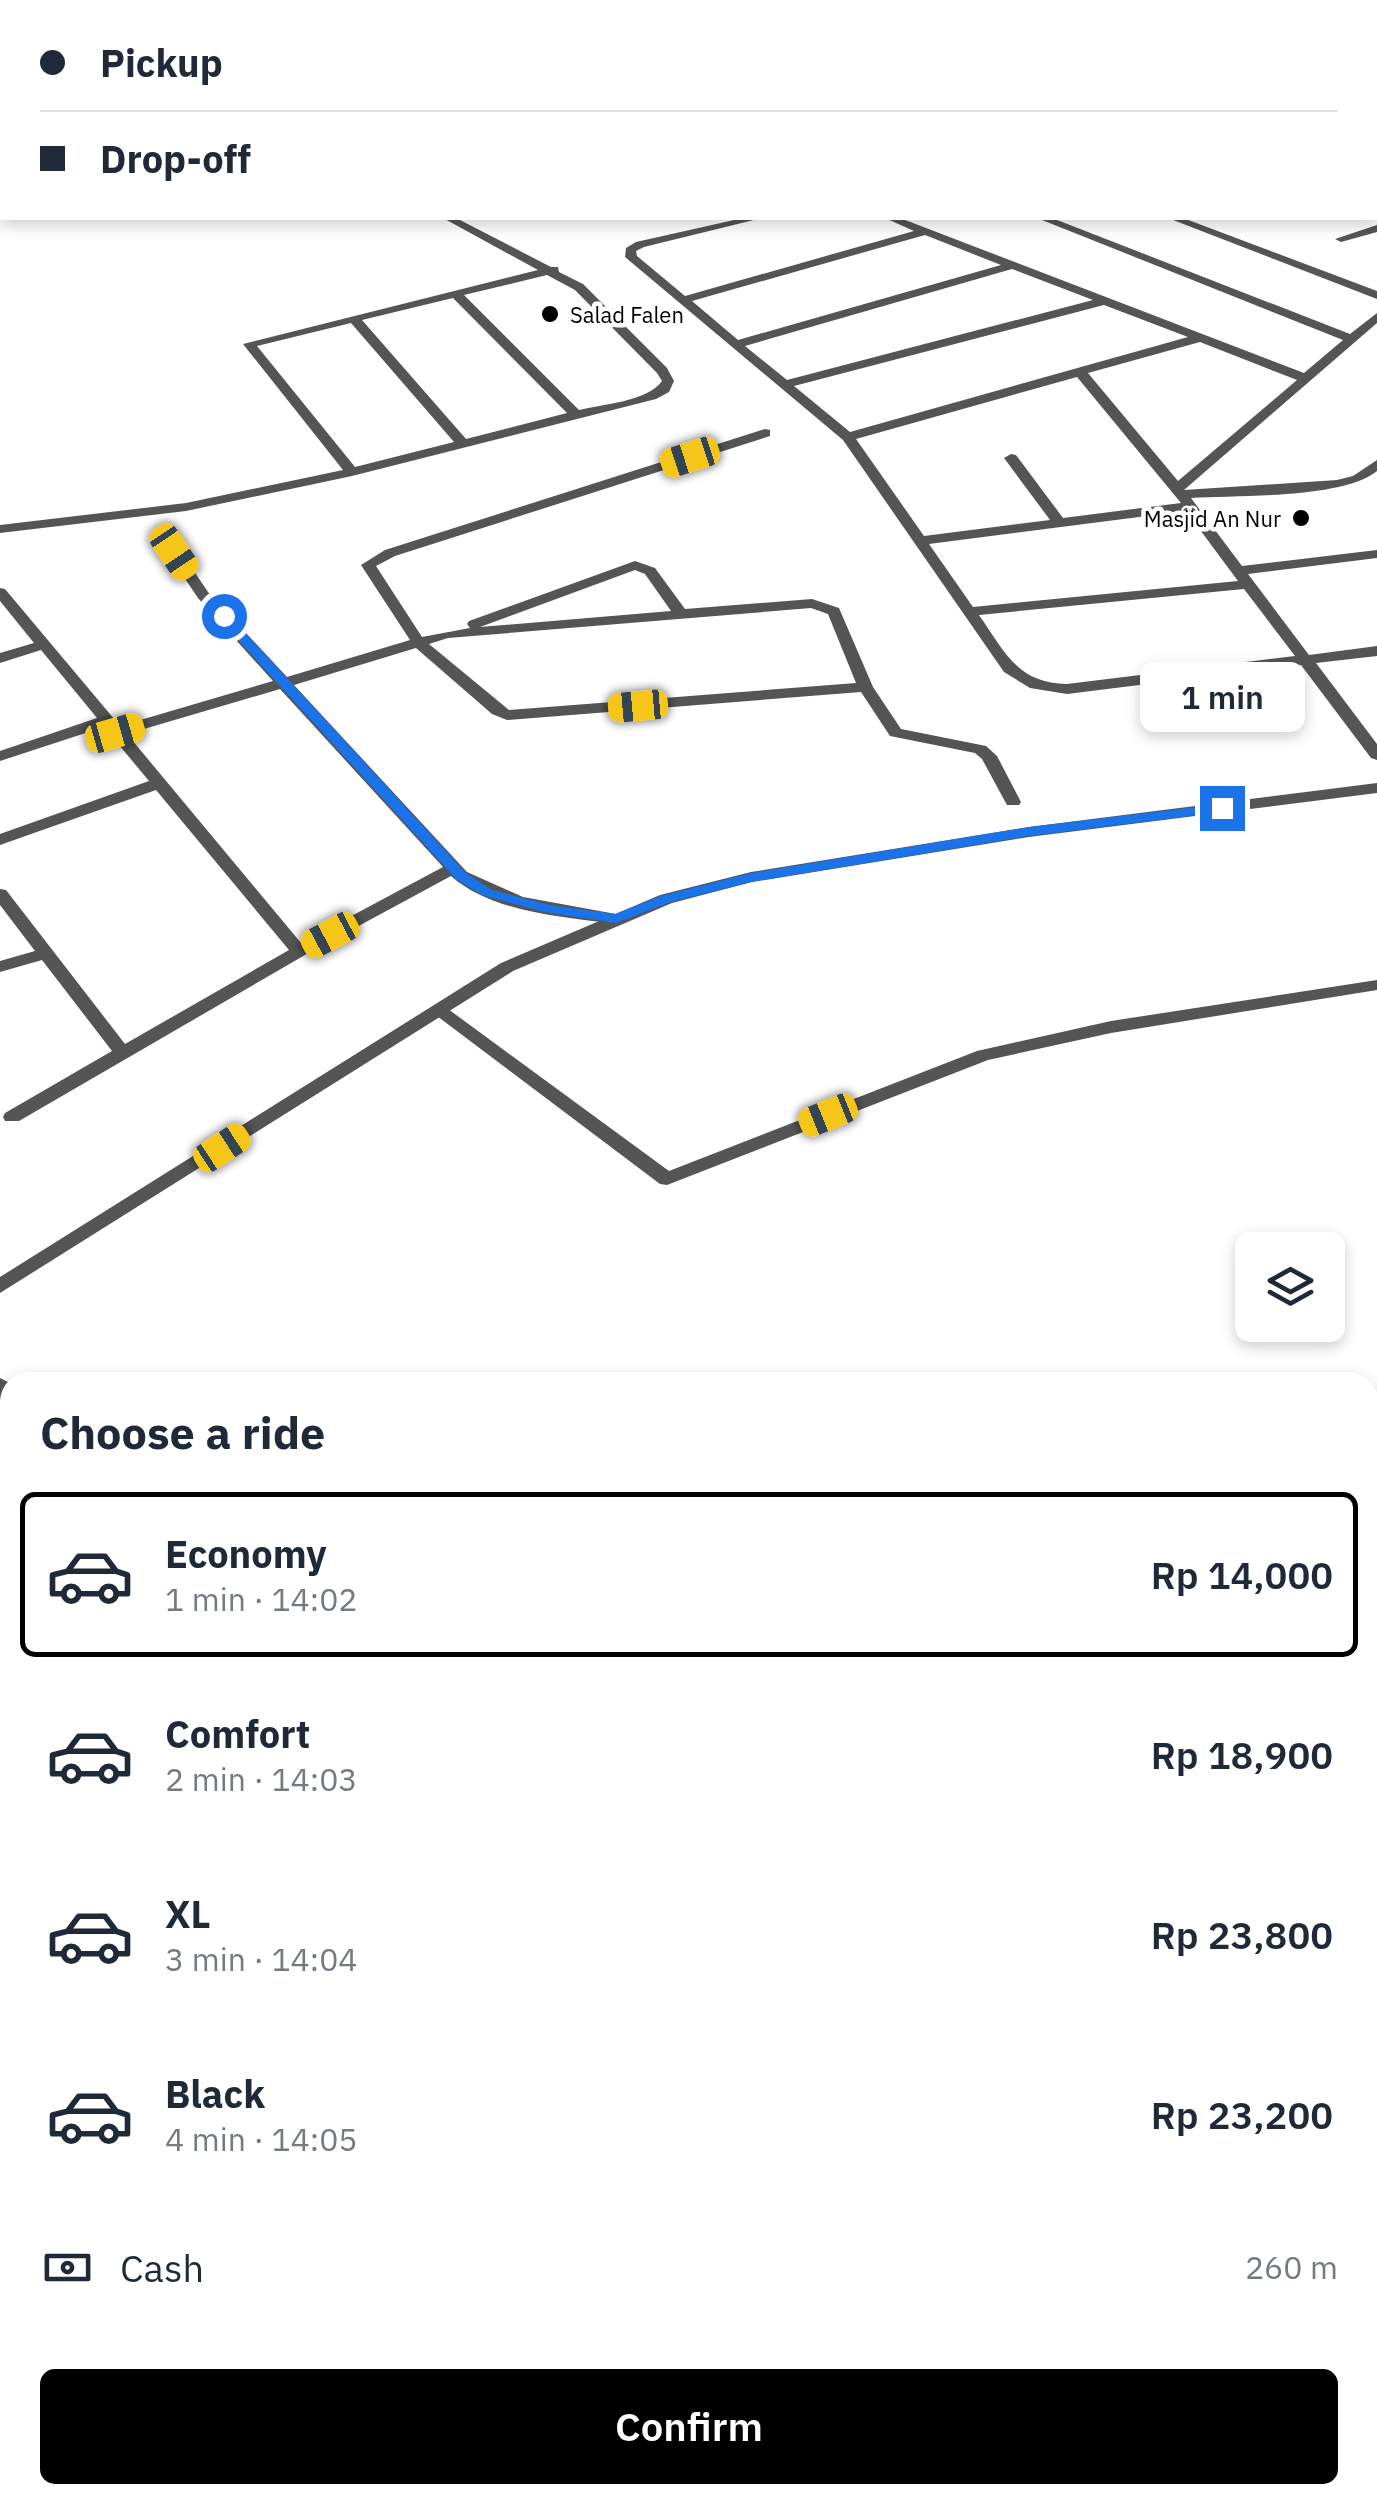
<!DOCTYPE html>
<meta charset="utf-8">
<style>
:root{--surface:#fff;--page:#f2f2f3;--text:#1f2937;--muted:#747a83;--line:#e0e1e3;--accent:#000}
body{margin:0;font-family:"IBM Plex Sans",sans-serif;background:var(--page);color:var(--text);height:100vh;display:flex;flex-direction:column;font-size:38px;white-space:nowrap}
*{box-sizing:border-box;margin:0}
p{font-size:32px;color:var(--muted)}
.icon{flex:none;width:55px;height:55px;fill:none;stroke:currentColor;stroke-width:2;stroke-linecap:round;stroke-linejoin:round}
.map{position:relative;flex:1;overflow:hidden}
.panel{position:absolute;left:0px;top:1372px;width:1378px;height:1132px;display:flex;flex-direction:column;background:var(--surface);border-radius:30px 30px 0 0;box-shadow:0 5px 15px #0003}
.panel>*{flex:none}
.guide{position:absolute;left:0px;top:0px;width:1378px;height:220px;box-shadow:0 5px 15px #0003;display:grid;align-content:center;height:220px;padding:0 40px;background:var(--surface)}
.tools{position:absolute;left:1235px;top:1232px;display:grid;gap:20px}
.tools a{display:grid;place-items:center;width:110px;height:110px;border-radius:15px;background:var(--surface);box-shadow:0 5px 15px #0003;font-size:50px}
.end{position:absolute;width:45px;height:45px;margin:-22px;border:12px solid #1a73e8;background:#fff;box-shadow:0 0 0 5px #fff}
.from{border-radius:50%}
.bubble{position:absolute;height:70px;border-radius:15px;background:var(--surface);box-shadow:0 5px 15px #0003;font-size:32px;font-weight:600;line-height:70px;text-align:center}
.car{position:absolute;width:30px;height:60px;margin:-30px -15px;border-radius:12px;box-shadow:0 0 8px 2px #0007;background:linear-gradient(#f5c518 24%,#345 0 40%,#f5c518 0 76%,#345 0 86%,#f5c518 0)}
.guide b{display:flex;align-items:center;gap:35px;height:95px;font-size:38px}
.guide b+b{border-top:2px solid var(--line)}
.guide i{width:25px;height:25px;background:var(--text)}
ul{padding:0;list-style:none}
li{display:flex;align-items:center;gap:30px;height:165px;margin:0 20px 15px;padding:0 20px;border:5px solid transparent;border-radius:15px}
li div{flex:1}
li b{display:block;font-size:38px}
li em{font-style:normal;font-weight:600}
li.active{border-color:var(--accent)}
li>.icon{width:90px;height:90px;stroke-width:1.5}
h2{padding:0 40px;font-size:45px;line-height:120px}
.pay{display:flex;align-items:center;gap:25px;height:110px;padding:0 40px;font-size:38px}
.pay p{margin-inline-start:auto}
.action{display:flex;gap:20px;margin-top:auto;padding:20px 40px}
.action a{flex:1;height:115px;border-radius:15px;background:var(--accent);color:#fff;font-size:40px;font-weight:600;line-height:115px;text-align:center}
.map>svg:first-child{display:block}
</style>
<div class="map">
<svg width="1377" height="2504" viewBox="0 0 1377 2504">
<rect width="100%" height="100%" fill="#fff"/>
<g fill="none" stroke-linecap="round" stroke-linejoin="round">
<path fill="#555" fill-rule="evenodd" d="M673,0H687L689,2H676Z
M794,0H808L810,2H797Z
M1290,0H1305L1307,2H1293Z
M1375,27H1377V33H1375Z
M443,218H456L551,267H558L559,272L583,284L667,368L674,381L669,392L656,399L352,476L186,511L0,533V525L186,503L343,470L243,344L538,270ZM547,275L575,290L657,373L662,381C647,402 602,404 579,410L464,295ZM453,298L567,413L466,439L362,320ZM351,323L454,442L355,467L257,346Z
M743,218H762L644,247L636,251L637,256L685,296L914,231L885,218H900L1304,373L1343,340L1037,218H1052L1350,334L1377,313V323L1184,490L1337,480L1353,476L1377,460V471C1342,499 1239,495 1191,498L1242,566L1377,550V558L1248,574L1309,655L1377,646V656L1316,663L1377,744V760L1371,758L1301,665L1067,694L1030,688L1004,672L843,440L625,257L626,248L636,242ZM925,235L1001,265L738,340L692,301ZM1012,269L1093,300L787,380L745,346ZM1104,305L1188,337L850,432L794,386ZM1200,342L1297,380L1178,481L1088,373ZM1077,377L1181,503L1063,518L1016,455L1011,454L1004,458L1050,520L924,536L856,439ZM1186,511L1238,581L973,607L929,544ZM1244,589L1295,656L1067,684C1017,683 1005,652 979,615Z
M1168,218H1183L1377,291V299Z
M1377,225V232L1341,242L1335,239Z
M765,429L770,430V436L395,556L376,566L422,637L470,628L467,624L469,621L635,561L655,568L685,609L812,599L839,608L873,687L901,729L986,746L997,756L1021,802L1019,805H1007L982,759L975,753L890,736L861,692L507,720L492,714L416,648L294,685L467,872L523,897L616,914L625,919L616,924C564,917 493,913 451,876L305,955L19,1121H5L3,1117L5,1113L112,1051L42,960L0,972V961L35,951L0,905V889L6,890L125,1044L289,950L156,790L0,845V834L149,781L104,727L0,761V751L97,718L41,650L0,663V653L34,643L0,601V588L5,589L120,726L273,681L198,598L167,552L169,549H179L208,592L287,677L410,640L361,565L385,550ZM635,570L645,574L671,611L480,627ZM811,608L828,614L856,683L509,710L429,644L448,638ZM280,689L443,867L301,943L127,734Z
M1377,980V990L1111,1033L988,1060L667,1185L660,1184L429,1010L438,1004L444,1006L669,1171L977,1051L1111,1021Z
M0,1378L10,1383V1404L0,1399Z
M0,1772L10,1776V1804L0,1800Z
M1368,2154L1377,2158V2190L1368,2186Z
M0,2267L10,2271V2307L0,2303Z
M10,2329V2362L0,2366V2333Z
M248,2495H310L314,2504H244Z
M1085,2495H1120L1124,2504H1089Z"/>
<path fill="#555" fill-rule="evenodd" d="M1377,783V793L1029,837L752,882L672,903L513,971L0,1293V1277L501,963L660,895L751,872L1029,827Z"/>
</g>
<path fill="#1a73e8" d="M219,614H228L466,873L492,890L550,905L615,914L661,896L751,873L1029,827L1222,804L1229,808L1222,812L1029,836L751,882L671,902L616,923L544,912L482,895L456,879L219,619Z"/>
<g fill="#000" stroke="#fff" stroke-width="4">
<circle cx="550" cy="314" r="10"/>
<circle cx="1301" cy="518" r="10"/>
</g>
<g text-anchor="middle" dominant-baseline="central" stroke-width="9" stroke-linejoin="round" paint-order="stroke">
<g font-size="22" fill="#000" stroke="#fff" text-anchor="start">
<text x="570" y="314">Salad Falen</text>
<text x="1281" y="518" text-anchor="end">Masjid An Nur</text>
</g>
</g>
</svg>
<div class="tools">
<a><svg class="icon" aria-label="layers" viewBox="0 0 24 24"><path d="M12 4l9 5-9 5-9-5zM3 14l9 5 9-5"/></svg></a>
</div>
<i class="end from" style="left:224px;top:616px"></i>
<i class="end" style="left:1222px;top:808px"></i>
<div class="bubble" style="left:1140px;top:662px;width:165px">1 min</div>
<i class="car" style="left:690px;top:457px;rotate:252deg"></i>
<i class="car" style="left:174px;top:552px;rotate:146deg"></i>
<i class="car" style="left:638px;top:706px;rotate:265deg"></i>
<i class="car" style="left:115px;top:733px;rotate:74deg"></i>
<i class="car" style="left:330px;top:935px;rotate:242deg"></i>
<i class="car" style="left:828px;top:1115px;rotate:248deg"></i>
<i class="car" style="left:222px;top:1148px;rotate:57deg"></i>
<div class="guide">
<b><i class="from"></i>Pickup</b>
<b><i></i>Drop-off</b>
</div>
<section class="panel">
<h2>Choose a ride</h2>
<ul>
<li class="active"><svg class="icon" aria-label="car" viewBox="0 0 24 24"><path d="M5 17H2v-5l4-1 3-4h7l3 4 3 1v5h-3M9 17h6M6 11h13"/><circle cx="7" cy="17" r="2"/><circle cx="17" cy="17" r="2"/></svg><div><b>Economy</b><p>1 min · 14:02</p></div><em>Rp 14,000</em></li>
<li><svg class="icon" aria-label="car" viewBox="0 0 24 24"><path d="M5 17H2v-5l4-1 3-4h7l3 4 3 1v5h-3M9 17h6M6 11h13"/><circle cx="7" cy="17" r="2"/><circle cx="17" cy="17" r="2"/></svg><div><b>Comfort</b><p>2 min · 14:03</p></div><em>Rp 18,900</em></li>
<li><svg class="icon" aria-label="car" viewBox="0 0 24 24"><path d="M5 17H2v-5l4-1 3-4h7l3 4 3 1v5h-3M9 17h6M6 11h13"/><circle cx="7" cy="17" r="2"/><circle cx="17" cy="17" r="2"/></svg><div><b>XL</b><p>3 min · 14:04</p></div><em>Rp 23,800</em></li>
<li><svg class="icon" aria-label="car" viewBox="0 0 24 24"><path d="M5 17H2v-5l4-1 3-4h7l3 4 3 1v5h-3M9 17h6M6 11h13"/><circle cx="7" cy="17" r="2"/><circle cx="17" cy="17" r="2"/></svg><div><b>Black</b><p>4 min · 14:05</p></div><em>Rp 23,200</em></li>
</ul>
<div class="pay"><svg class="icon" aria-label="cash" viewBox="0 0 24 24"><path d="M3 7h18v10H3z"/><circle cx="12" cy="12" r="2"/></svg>Cash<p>260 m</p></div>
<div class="action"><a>Confirm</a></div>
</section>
</div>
